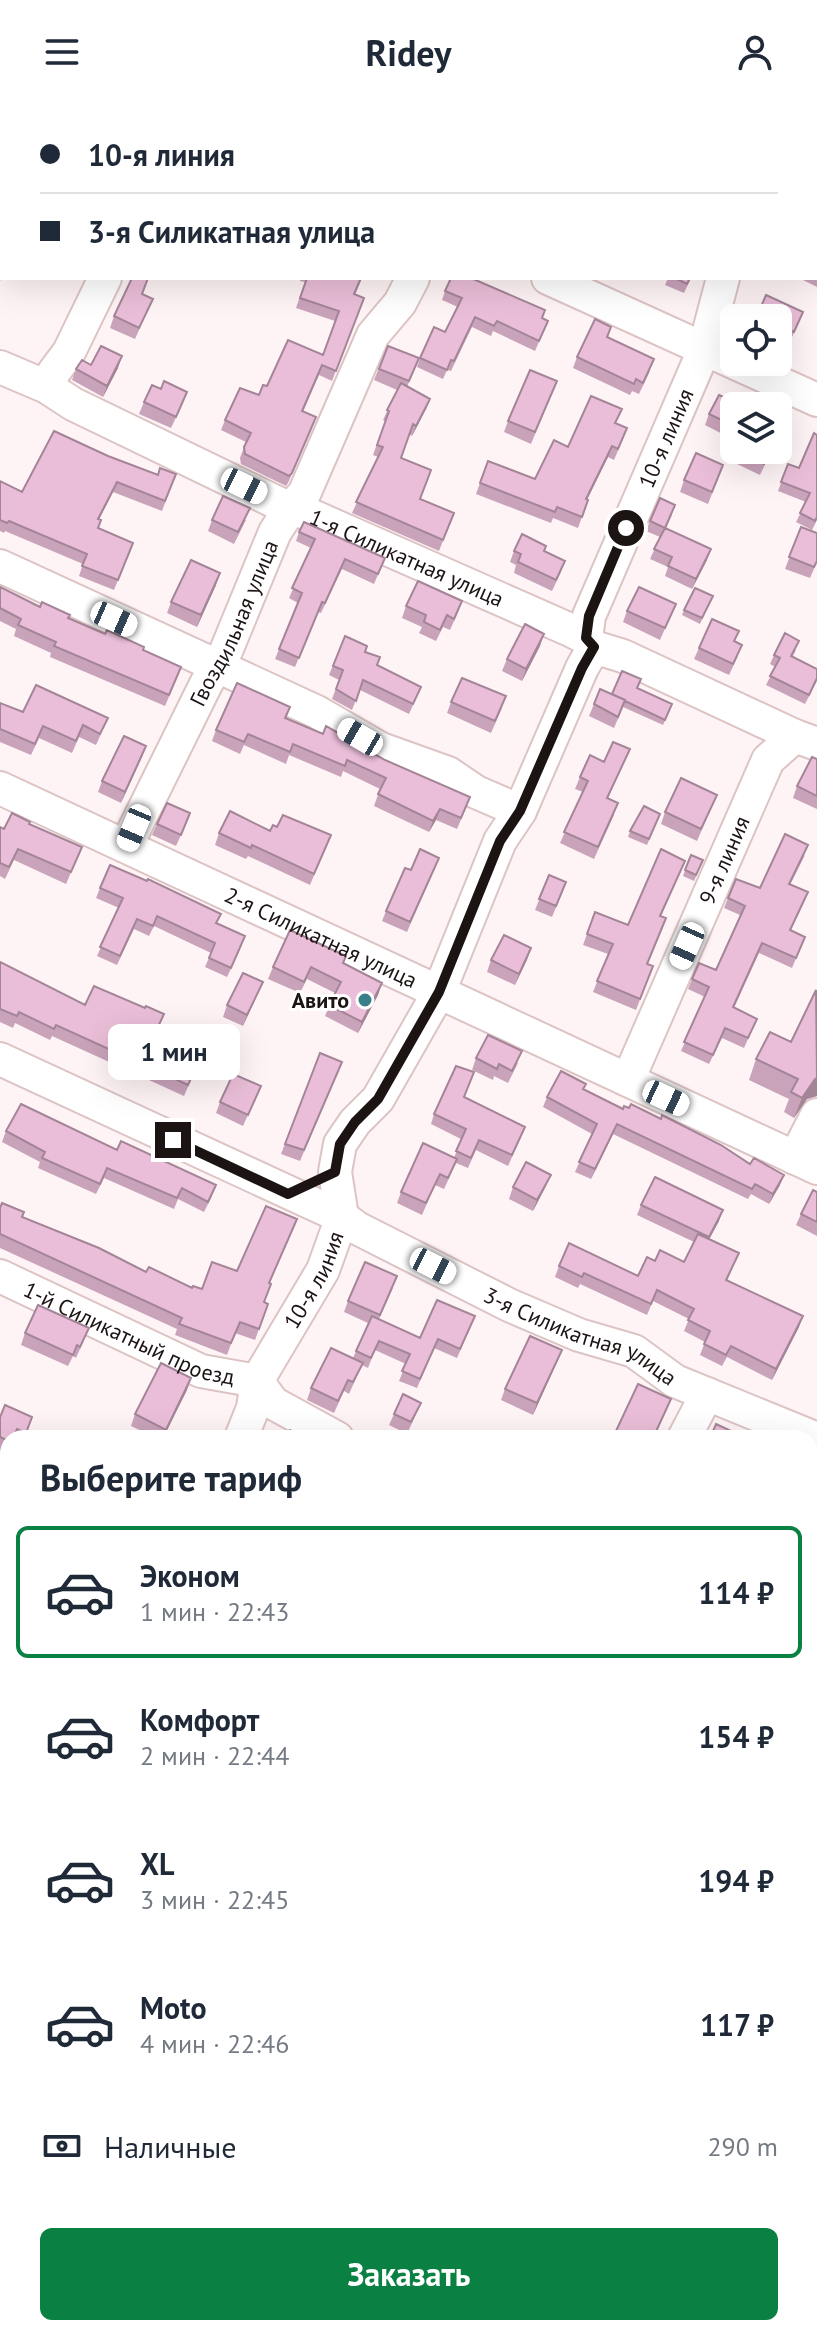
<!DOCTYPE html>
<html lang="ru">
<meta charset="utf-8">
<style>
:root{--surface:#fff;--page:#f6f6f7;--text:#1f2937;--muted:#747a83;--line:#e0e1e3;--accent:#0b8043}
body{margin:0;font-family:"PT Sans",sans-serif;background:var(--page);color:var(--text);height:100vh;display:flex;flex-direction:column;font-size:30px;white-space:nowrap}
*{box-sizing:border-box;margin:0}
p{font-size:26px;color:var(--muted)}
.icon{flex:none;width:44px;height:44px;fill:none;stroke:currentColor;stroke-width:2;stroke-linecap:round;stroke-linejoin:round}
.map{position:relative;flex:1;overflow:hidden}
.drawer{position:absolute;left:0px;top:1326px;width:818px;height:906px;display:flex;flex-direction:column;background:var(--surface);border-radius:24px 24px 0 0;box-shadow:0 8px 32px #0002}
.drawer>*{flex:none}
.guide{position:absolute;left:0px;top:0px;width:818px;height:176px;box-shadow:0 8px 32px #0002;display:grid;align-content:center;height:176px;padding:0 40px;background:var(--surface)}
.buttons{position:absolute;left:720px;top:200px;display:grid;gap:16px}
.buttons a{display:grid;place-items:center;width:72px;height:72px;border-radius:12px;background:var(--surface);box-shadow:0 8px 32px #0002;font-size:40px}
.end{position:absolute;width:36px;height:36px;margin:-18px;border:10px solid #1c1313;background:#fff;box-shadow:0 0 0 4px #fff}
.from{border-radius:50%}
.bubble{position:absolute;height:56px;border-radius:12px;background:var(--surface);box-shadow:0 8px 32px #0002;font-size:26px;font-weight:600;line-height:56px;text-align:center}
.car{position:absolute;width:24px;height:48px;margin:-24px -12px;border-radius:10px;box-shadow:0 0 6px 2px #0007;background:linear-gradient(#fff 24%,#345 0 40%,#fff 0 76%,#345 0 86%,#fff 0)}
.guide b{display:flex;align-items:center;gap:28px;height:76px;font-size:30px}
.guide b+b{border-top:2px solid var(--line)}
.guide i{width:20px;height:20px;background:var(--text)}
ul{padding:0;list-style:none}
li{display:flex;align-items:center;gap:24px;height:132px;margin:0 16px 12px;padding:0 24px;border:4px solid transparent;border-radius:12px}
li div{flex:1}
li b{display:block;font-size:30px}
li em{font-style:normal;font-weight:600}
li.current{border-color:var(--accent)}
li>.icon{width:72px;height:72px;stroke-width:1.5}
h2{padding:0 40px;font-size:36px;line-height:96px}
.pay{display:flex;align-items:center;gap:20px;height:88px;padding:0 40px;font-size:30px}
.pay p{margin-inline-start:auto}
.primary-button{display:flex;gap:16px;margin-top:auto;padding:16px 40px}
.primary-button a{flex:1;height:92px;border-radius:12px;background:var(--accent);color:#fff;font-size:32px;font-weight:600;line-height:92px;text-align:center}
header{display:flex;justify-content:space-between;align-items:center;height:104px;padding:0 40px;background:var(--surface);font-size:36px;font-weight:600}
.map>svg:first-child{display:block}
</style>
<header><svg class="icon" aria-label="menu" viewBox="0 0 24 24"><path d="M4 6h16M4 12h16M4 18h16"/></svg>Ridey<svg class="icon" aria-label="person" viewBox="0 0 24 24"><circle cx="12" cy="8" r="4"/><path d="M4 21q1-7 8-7t8 7"/></svg></header>
<div class="map">
<svg width="817" height="2231" viewBox="0 0 817 2231">
<rect width="100%" height="100%" fill="#fff4f5"/>
<path fill="#decba5" d="M8,1707V1773L0,1780V1710Z
M521,2224H613L611,2231H521Z"/>
<g fill="none" stroke-linecap="round" stroke-linejoin="round">
<defs>
<g id="minor">
<path d="M154,0L158,2"/>
<path d="M13,2L14,0"/>
<path d="M190,2L191,0"/>
<path d="M483,2L484,0"/>
<path d="M816,7L817,5"/>
<path d="M0,30L2,26"/>
<path d="M548,174L817,296"/>
<path id="s1" d="M0,263L47,283L73,300L290,405L301,407L568,525L586,534L594,543L623,552L795,632L817,640"/>
<path d="M47,283L54,268L69,248L105,174"/>
<path d="M0,462L317,608L381,645L448,669L476,688L520,707"/>
<path id="s2" d="M586,534L589,512L704,246L723,174"/>
<path id="s3" d="M0,684L817,1064"/>
<path id="s4" d="M126,742L207,578L226,547L275,428L290,405L304,390L373,231L400,199L413,174"/>
<path id="s5" d="M0,955L342,1113L357,1124L509,1201L579,1231L634,1247L675,1277L817,1335"/>
<path id="s6" d="M628,976L768,656L795,632"/>
<path d="M795,1054L817,1011"/>
<path id="s7" d="M0,1172L201,1267L257,1277L273,1299L337,1334"/>
<path id="s8" d="M241,1334L253,1304L257,1277L323,1166L342,1113L335,1068L340,1040L355,1018L378,995L439,888L500,737L520,707L582,564L594,543"/>
<path d="M684,1334L707,1290"/>
<path d="M0,1386L8,1390"/>
<path d="M810,1541L817,1525"/>
<path d="M0,1636L8,1640"/>
<path d="M810,1753L817,1758"/>
<path d="M0,1898L8,1909"/>
<path d="M810,1983L817,1976"/>
<path d="M0,2040L8,2035"/>
<path d="M187,2224L190,2231"/>
<path d="M783,2224L785,2231"/>
<path d="M396,2231L410,2224"/>
</g>
</defs>
<use href="#minor" stroke="#ddc4c4" stroke-width="36"/>
<use href="#minor" stroke="#fff" stroke-width="32"/>
</g>
<path fill="#c9a3ba" d="M423,0H446L445,2H427Z
M632,0H666L664,2H631Z
M707,0H781L780,2H706Z
M817,59V183L799,174H816Z
M300,174H362L355,191L364,194L332,277L319,271L303,308L312,324L288,379L286,382L241,360L240,354L246,338L221,326L225,316L259,291L267,282L323,251L335,217L296,204L305,178L300,177Z
M668,174H691L684,189L665,181Z
M445,187L542,214L548,217L535,247L493,227L491,232L472,223L451,267L447,266L443,275L417,263L420,254L445,228L458,203L442,196Z
M142,190L148,206L135,235L110,224L114,212Z
M766,191L803,208L789,240L778,235V214H756Z
M611,223L608,233L650,267L639,290L632,287L630,291L573,264L577,253Z
M388,242L419,254L407,283L430,295L426,305L412,332L409,330L401,354L420,395L454,409L439,447L352,409L378,353L373,351L385,317L383,316L397,286L374,276Z
M91,261L118,264L103,293L72,276L76,265Z
M557,277L531,340L504,328L508,317Z
M144,298L183,299L171,324L139,310Z
M734,302V336L705,321L709,310Z
M616,320L627,324L623,335L614,356L608,353L587,395L588,396L578,424L553,414L551,419L476,390L488,357L535,375L568,343Z
M817,331V416L812,426L796,418L806,398L778,387L788,360L799,364Z
M740,346H772L760,371L735,359Z
M108,352L158,371L176,370L162,407L113,388L99,415L98,424L133,439L114,486L79,472L83,460L5,427L4,429L0,427V377L22,388Z
M719,372L708,400L680,388L684,376Z
M672,411L666,424L707,456L692,485L665,472L668,463L650,455L660,433L646,427L650,417Z
M212,416H246L234,440L208,427Z
M801,423L817,458L810,474L785,465Z
M299,428L385,454L374,480L342,465L321,509L318,508L295,563L275,555L298,499L289,494L311,444L296,437Z
M514,447H544L561,468L552,487L514,469L516,461L510,458Z
M216,481L197,523L167,509L171,498Z
M0,483L40,503L143,546L177,574L165,602L50,553L51,549L14,532L16,525L0,517Z
M710,498L700,520L682,511L684,506Z
M676,500L660,536L623,518L627,507Z
M406,502L458,508L450,526L443,523L436,537L419,529L422,523L402,514Z
M345,532L365,548L377,561L421,583L409,610L360,586L352,606L332,595L339,576L329,571Z
M735,538L738,552L729,571L694,555L699,544Z
M540,542L522,577L502,567L507,555Z
M796,546L793,552L817,577L805,600L766,581L775,563L770,560L774,551Z
M638,584L670,606L663,621L623,603L614,624L589,612L594,600L612,590Z
M451,598L502,604L491,629L447,609Z
M0,599L23,608L108,614L96,641L79,633L72,649L39,634L31,651L0,638Z
M290,603L286,615L466,704L457,725L436,716L429,728L374,702L380,685L343,667L341,673L289,651L286,660L244,641L240,650L212,637L216,626Z
M146,642L121,699L98,688L102,677Z
M630,645L608,694L614,711L594,755L560,739L583,688L575,685L580,673L604,658Z
M817,655V705L793,694L797,682Z
M717,691L697,737L661,720L665,708Z
M660,710L647,741L628,733L630,727Z
M29,720L82,743L66,780L14,756L5,775L0,772V723L4,725Z
M157,720H186L176,742L152,731Z
M277,723L331,731L310,781L248,752L246,755L215,741L219,729L270,727Z
M691,751L703,756L694,777L683,772Z
M805,751L790,781L804,798L791,826L805,833L792,864L759,849L734,904L757,915L744,944L722,934L709,960L681,947L705,893L688,885L692,875L716,866L740,811L724,804L728,794L760,784Z
M685,757L661,812L647,860L653,862L636,906L593,888L608,850L583,841L595,808L628,821Z
M435,764L407,828L382,817L386,807Z
M549,771L562,789L552,813L535,806Z
M100,784L217,820L242,841L227,873L205,863L211,849L154,822L149,832L134,825L117,861L97,852L119,804L96,794Z
M531,844L515,881L487,868L491,856Z
M0,858L85,901L157,928L203,948L184,992L52,932L50,936L15,919L13,924L0,918Z
M343,860L382,879L378,891L358,929L325,912L335,889L307,875L300,889L268,875L273,863Z
M263,878L243,922L223,913L227,901Z
M817,886V992L807,995L794,1014L784,1008L789,995L749,976L756,955L791,938Z
M320,949L338,968L300,1057L281,1050Z
M476,954L518,959L508,979L494,972L493,976L472,966Z
M586,980L584,986L780,1081L769,1100L751,1090L748,1095L613,1030L591,1075L575,1068L592,1030L543,1003L547,993Z
M261,982L243,1022L216,1009L220,998Z
M464,993L521,1033L508,1062L476,1046L468,1064L456,1059L444,1085L435,1081L422,1111L397,1099L401,1088L454,1054L461,1035L431,1020L434,1010Z
M6,1027L212,1092L204,1108L178,1095L174,1105L104,1074L96,1090L38,1064L40,1058L2,1038Z
M546,1082L533,1107L509,1095L513,1083Z
M817,1088V1132L796,1121L801,1110Z
M641,1101L719,1117L709,1135L739,1149L727,1177L799,1223L772,1276L727,1253L722,1262L700,1251L705,1238L684,1227L689,1215L653,1197L647,1211L580,1180L578,1184L555,1173L559,1162L638,1172L655,1157L684,1158L694,1138L637,1111Z
M0,1104L146,1168L192,1184L202,1185L237,1167L292,1126L269,1180L264,1198L268,1200L255,1236L235,1229L227,1251L175,1231L177,1225L0,1144Z
M393,1184L379,1215L420,1234L471,1222L457,1254L434,1244L417,1284L399,1277L406,1260L375,1246L368,1264L362,1261L349,1290L344,1287L334,1309L307,1296L311,1284L353,1254L368,1219L344,1208L348,1197Z
M25,1229L84,1236L76,1254L73,1252L68,1262L21,1241Z
M557,1258L533,1311L501,1296L505,1285Z
M187,1286L163,1334H156L131,1322L135,1310Z
M671,1295L654,1334H613L615,1329Z
M421,1299L407,1330L389,1321L394,1310Z
M0,1313H32L24,1334H8V1347L7,1350L0,1346Z
M810,1362L817,1365V1399L810,1396Z
M8,1398V1464L0,1461V1399Z
M0,1554L8,1557V1609L0,1605Z
M810,1755L817,1759V1821L810,1818Z
M817,2013V2061L810,2054V2020Z
M92,2224H166L170,2231H89Z
M229,2224H284L289,2231H233Z
M343,2224H359L347,2231Z
M634,2224H673L661,2231H638Z"/>
<path fill="#a48597" d="M122,252L118,264L103,293L107,282Z
M430,295L426,305L412,332L416,322Z
M612,342L608,353L582,406L586,395Z
M117,378L113,388L94,425L98,415Z
M711,445L707,456L692,485L696,475Z
M220,469L216,481L197,523L201,511Z
M544,530L540,542L522,577L526,565Z
M146,642L142,653L121,699L125,688Z
M440,705L436,716L429,728L433,717Z
M531,844L527,856L515,881L519,870Z
M263,878L243,922L247,911Z
M382,879L378,891L358,929L362,918Z
M817,974V992L807,995L794,1014L802,994L815,975Z
M617,1020L613,1030L591,1075L595,1065Z
M551,1071L546,1082L533,1107L537,1096Z
M784,1071L780,1081L769,1100L773,1090Z
M723,1106L719,1117L705,1143L709,1133Z
M803,1212L799,1223L772,1276L776,1265Z
M562,1246L557,1258L533,1311L537,1299Z
M191,1274L187,1286L163,1334L166,1326Z
M817,1942V1950L810,1954V1946Z
M8,1968V1975L0,1982L3,1972Z
M8,2101V2110L0,2114L1,2106Z
M817,2142V2150L810,2155V2146Z
M350,2224H359L347,2231Z
M513,2224H520L518,2228L514,2231H504Z
M657,2224H673L661,2231H647Z"/>
<path fill="#eabed8" stroke="#a48597" stroke-width="2" d="M61,0H92L96,2H60Z
M310,0H357L356,2H309Z
M575,0H586L590,2H574Z
M645,0H663L661,2H648Z
M718,0H780V2H720Z
M817,59V170H816Z
M0,162L2,163V171L0,176Z
M132,174H148L142,190L153,195L139,224L114,212Z
M307,174H361L354,190L364,194L336,267L322,261L302,307L316,313L292,369L289,372L245,350L244,343L251,329L225,316L240,284L259,291L263,281L267,282L288,236L323,251L339,207L300,194Z
M451,174H471L545,206L542,214L548,217L539,237L497,217L494,222L475,213L454,257L451,256L447,266L420,254L434,223L445,228L462,194L445,187Z
M675,174H690L687,180Z
M766,191L803,208L794,228L778,221V214H762L757,212Z
M595,215L611,223L607,233L654,255L643,279L636,275L634,280L577,253Z
M101,242L122,252L107,282L76,265L82,256L91,261Z
M388,242L419,254L409,277L379,265Z
M530,266L557,277L535,328L508,317Z
M164,277L187,288L176,313L144,298L152,281L161,285Z
M401,279L430,295L416,322L413,320L401,354L431,366L420,395L454,409L443,436L356,398L383,343L377,341L389,307L387,306Z
M719,291L744,302H734V322L709,310Z
M591,292L622,305L615,319L627,324L618,345L612,342L586,395L588,396L582,413L557,403L555,408L480,379L488,357L535,375L554,336L568,343Z
M778,317L783,320L778,331Z
M54,327L108,352L158,371L160,364L176,370L165,397L117,378L98,415L101,416L98,424L133,439L118,476L82,462L87,450L9,417L7,419L0,416V377L22,388Z
M814,329L817,331V413L815,417L800,409L810,389L781,378L788,360L799,364Z
M740,346H771L764,360L739,348Z
M696,349L723,361L712,388L684,376Z
M223,392L250,404L238,428L212,416Z
M660,394L675,401L665,424L711,445L696,475L668,462L672,453L654,445L665,424L650,417Z
M304,418L385,454L378,470L345,455L325,499L322,498L299,554L279,545L302,489L292,484L315,435L299,428Z
M801,423L817,429V457L814,463L789,453Z
M522,430L546,442L544,447L565,457L556,476L518,458L521,450L514,447Z
M191,456L220,469L201,511L171,498Z
M418,477L462,497L454,515L447,511L440,526L424,518L426,511L406,502Z
M0,483L40,503L42,498L70,511L68,514L105,530L107,526L144,543L143,546L181,563L169,591L54,542L56,538L18,521L21,515L0,504Z
M639,483L676,500L665,524L627,507Z
M695,484L713,492L702,514L684,506Z
M712,515L739,527L734,537L742,541L733,560L699,544Z
M525,520L544,530L526,565L507,555Z
M785,529L799,537L791,552L817,565V574L809,591L770,572L780,554L774,551Z
M345,532L367,542L365,548L380,553L377,561L421,583L413,600L363,576L356,597L336,585L343,566L333,562Z
M622,567L641,575L637,584L672,600L665,616L625,597V596L612,590Z
M462,574L506,592L495,617L451,598Z
M237,579L290,603L285,614L323,630L326,622L385,656L470,693L461,714L440,705L433,717L378,690L386,674L347,656L345,662L293,640L290,648L248,630L244,638L216,626Z
M36,581L108,614L100,630L83,621L76,637L43,622L35,640L0,625V599L23,608Z
M600,585L625,596L618,613L594,600Z
M124,632L146,642L125,688L102,677Z
M613,638L630,645L607,694L618,699L598,743L564,728L588,677L580,673L590,651L604,658Z
M812,653L817,655V692L797,682Z
M681,674L717,691L701,725L665,708Z
M167,699L190,709L181,731L157,720Z
M644,702L660,710L649,735L630,727Z
M230,707L270,727L273,721L277,723L283,711L331,731L314,770L252,741L251,744L219,729Z
M12,709L30,718L29,720L82,743L71,768L18,745L9,763L0,759V723L4,725Z
M785,730L808,741L789,780L808,788L790,826L805,833L796,854L762,839L733,903L757,915L748,934L725,924L713,951L684,938L709,883L692,875L699,859L716,866L745,802L728,794L736,775L760,784Z
M420,745L439,754L410,818L386,807L405,764L411,766Z
M661,745L685,757L660,812L666,814L647,860L653,862L640,895L597,877L613,840L587,830L595,808L628,821Z
M691,751L703,756L696,771L685,766Z
M110,761L147,777L148,775L221,810L216,819L245,832L231,864L209,854L215,839L157,812L153,822L137,815L120,852L100,843L123,794L100,784Z
M549,771L566,778L556,802L539,795Z
M290,826L346,852L343,859L382,879L362,918L329,901L341,878L311,863L304,878L273,863Z
M504,831L531,844L519,870L491,856Z
M0,858L85,901L94,882L145,904L146,902L164,910L156,927L203,948L188,981L56,921L54,925L19,908L17,912L0,905Z
M243,869L263,878L247,911L227,901Z
M816,886L817,974L815,975L802,994L791,988L798,975L756,955L770,928L791,938Z
M488,931L522,947L512,967L499,960L497,965L476,954Z
M320,949L342,958L304,1046L285,1040Z
M456,962L474,968L464,993L525,1023L512,1051L479,1036L471,1054L456,1047L466,1025L434,1010Z
M561,967L586,980L583,985L623,1005L624,1002L629,1004L631,1000L661,1015L662,1011L721,1041L750,1060L754,1054L784,1071L773,1090L755,1080L752,1085L617,1020L595,1065L579,1058L597,1020L547,993Z
M233,970L261,982L248,1011L220,998Z
M21,1000L117,1046L121,1037L216,1081L208,1098L182,1084L177,1094L107,1064L100,1080L42,1054L45,1048L6,1027Z
M423,1039L457,1055L448,1074L440,1070L426,1099L401,1088Z
M526,1058L551,1071L537,1096L513,1083Z
M655,1073L723,1106L709,1133L641,1101Z
M813,1086L817,1088V1118L801,1110Z
M2,1099L24,1108L22,1113L99,1144L146,1168L149,1163L192,1184L193,1182L202,1185L212,1158L237,1167L266,1102L297,1115L269,1179L271,1180L264,1198L268,1200L259,1225L240,1218L231,1239L179,1220L182,1214L0,1130V1104Z
M698,1130L739,1149L726,1176L803,1212L776,1265L731,1242L726,1251L704,1240L710,1227L688,1216L694,1205L657,1186L651,1200L584,1169L582,1173L559,1162L569,1139L638,1172L647,1153L655,1157L660,1146L684,1158Z
M365,1158L397,1172L380,1211L348,1197Z
M437,1196L475,1212L460,1245L438,1235L420,1275L402,1267L410,1250L379,1237L371,1254L356,1247L372,1212L420,1234Z
M38,1201L89,1224L80,1243L77,1241L73,1251L25,1229Z
M530,1232L562,1246L537,1299L505,1285Z
M331,1244L363,1259L353,1278L348,1276L338,1297L311,1284Z
M161,1259L191,1274L166,1326L135,1310Z
M638,1280L671,1295L653,1334H625L615,1329Z
M403,1290L421,1299L411,1318L394,1310Z
M5,1301L32,1313L26,1329L17,1325L13,1334H8V1337L0,1333V1313Z
M716,1320L744,1333L743,1334H710Z
M290,1326L304,1334H285Z
M810,1362L817,1365V1386L810,1383Z
M1,1396L8,1398V1452L0,1449V1399Z
M810,1420L815,1423L810,1433Z
M0,1554L8,1557V1595L0,1592Z
M0,1653L8,1654L3,1679L0,1678Z
M810,1755L817,1759V1802L810,1798Z
M810,1920L817,1932V1942L810,1946Z
M7,1926L8,1928V1968L3,1972L0,1967V1931Z
M817,2013V2047L810,2039V2020Z
M8,2049V2079L5,2081L8,2086V2101L1,2106L0,2054Z
M810,2110L817,2120V2142L810,2146Z
M93,2224H166L170,2231H132L129,2226L121,2231H98Z
M239,2224H284L289,2231H250L245,2224L241,2226Z
M459,2224H513L504,2231H449Z
M645,2224H657L648,2230Z
M708,2224H731L735,2231H700L699,2229Z
M758,2224L762,2231H746Z"/>
<g fill="none" stroke-linecap="round" stroke-linejoin="round">
<path stroke="#1c1313" stroke-width="10" d="M173,1036L288,1090L335,1068L340,1040L355,1018L378,995L439,888L500,737L520,707L582,564L594,543L586,534L589,512L626,424"/>
</g>
<circle fill="#387f89" stroke="#fff" stroke-width="3" cx="365" cy="896" r="8"/>
<g text-anchor="middle" dominant-baseline="central" stroke-width="6" stroke-linejoin="round" paint-order="stroke">
<g font-size="22" fill="#1c1313" stroke="#fff">
<text stroke="none"><textPath href="#s2" startOffset="216">10-я линия</textPath></text>
<text stroke="none"><textPath href="#s1" startOffset="450">1-я Силикатная улица</textPath></text>
<text stroke="none"><textPath href="#s4" startOffset="248">Гвоздильная улица</textPath></text>
<text stroke="none"><textPath href="#s6" startOffset="240">9-я линия</textPath></text>
<text stroke="none"><textPath href="#s3" startOffset="354">2-я Силикатная улица</textPath></text>
<text stroke="none"><textPath href="#s8" startOffset="176">10-я линия</textPath></text>
<text stroke="none"><textPath href="#s7" startOffset="142">1-й Силикатный проезд</textPath></text>
<text stroke="none"><textPath href="#s5" startOffset="644">3-я Силикатная улица</textPath></text>
</g>
<g font-size="22" font-weight="bold" fill="#1c1313" stroke="#fff" text-anchor="end">
<text x="349" y="896">Авито</text>
</g>
</g>
</svg>
<div class="buttons">
<a><svg class="icon" aria-label="locate" viewBox="0 0 24 24"><circle cx="12" cy="12" r="6"/><path d="M12 2v4M12 18v4M2 12h4M18 12h4"/></svg></a>
<a><svg class="icon" aria-label="layers" viewBox="0 0 24 24"><path d="M12 4l9 5-9 5-9-5zM3 14l9 5 9-5"/></svg></a>
</div>
<i class="end from" style="left:626px;top:424px"></i>
<i class="end" style="left:173px;top:1036px"></i>
<div class="bubble" style="left:108px;top:920px;width:132px">1 мин</div>
<i class="car" style="left:244px;top:382px;rotate:116deg"></i>
<i class="car" style="left:114px;top:515px;rotate:114deg"></i>
<i class="car" style="left:360px;top:633px;rotate:300deg"></i>
<i class="car" style="left:134px;top:724px;rotate:203deg"></i>
<i class="car" style="left:687px;top:842px;rotate:204deg"></i>
<i class="car" style="left:666px;top:994px;rotate:115deg"></i>
<i class="car" style="left:433px;top:1162px;rotate:117deg"></i>
<div class="guide">
<b><i class="from"></i>10-я линия</b>
<b><i></i>3-я Силикатная улица</b>
</div>
<section class="drawer">
<h2>Выберите тариф</h2>
<ul>
<li class="current"><svg class="icon" aria-label="car" viewBox="0 0 24 24"><path d="M5 17H2v-5l4-1 3-4h7l3 4 3 1v5h-3M9 17h6M6 11h13"/><circle cx="7" cy="17" r="2"/><circle cx="17" cy="17" r="2"/></svg><div><b>Эконом</b><p>1 мин · 22:43</p></div><em>114 ₽</em></li>
<li><svg class="icon" aria-label="car" viewBox="0 0 24 24"><path d="M5 17H2v-5l4-1 3-4h7l3 4 3 1v5h-3M9 17h6M6 11h13"/><circle cx="7" cy="17" r="2"/><circle cx="17" cy="17" r="2"/></svg><div><b>Комфорт</b><p>2 мин · 22:44</p></div><em>154 ₽</em></li>
<li><svg class="icon" aria-label="car" viewBox="0 0 24 24"><path d="M5 17H2v-5l4-1 3-4h7l3 4 3 1v5h-3M9 17h6M6 11h13"/><circle cx="7" cy="17" r="2"/><circle cx="17" cy="17" r="2"/></svg><div><b>XL</b><p>3 мин · 22:45</p></div><em>194 ₽</em></li>
<li><svg class="icon" aria-label="car" viewBox="0 0 24 24"><path d="M5 17H2v-5l4-1 3-4h7l3 4 3 1v5h-3M9 17h6M6 11h13"/><circle cx="7" cy="17" r="2"/><circle cx="17" cy="17" r="2"/></svg><div><b>Moto</b><p>4 мин · 22:46</p></div><em>117 ₽</em></li>
</ul>
<div class="pay"><svg class="icon" aria-label="cash" viewBox="0 0 24 24"><path d="M3 7h18v10H3z"/><circle cx="12" cy="12" r="2"/></svg>Наличные<p>290 m</p></div>
<div class="primary-button"><a>Заказать</a></div>
</section>
</div>
